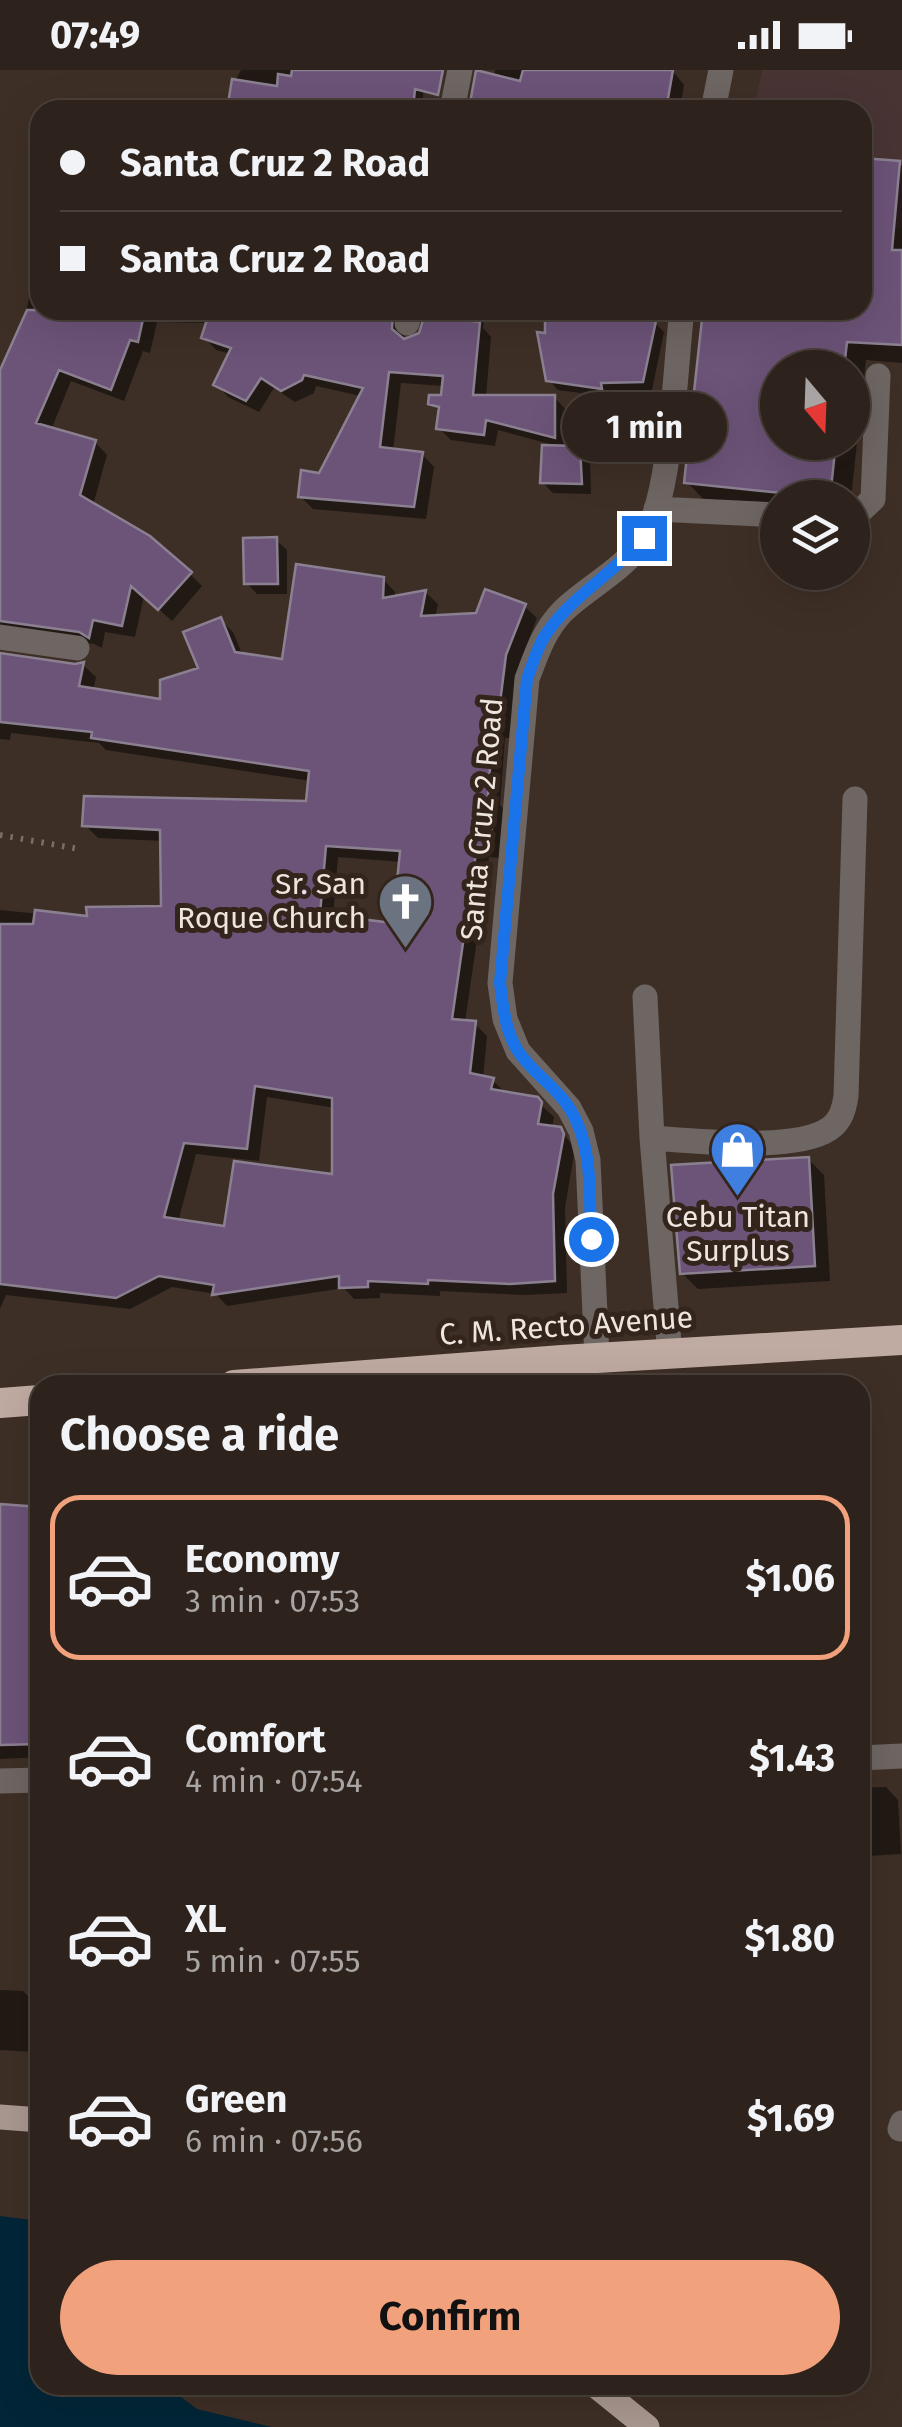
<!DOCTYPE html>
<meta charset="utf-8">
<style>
:root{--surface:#2e231c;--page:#362b25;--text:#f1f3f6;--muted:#a7a4a3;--line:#49403b;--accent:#f1a17c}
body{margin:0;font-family:"Fira Sans",sans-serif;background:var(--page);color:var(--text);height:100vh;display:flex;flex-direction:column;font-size:38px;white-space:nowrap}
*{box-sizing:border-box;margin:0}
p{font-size:32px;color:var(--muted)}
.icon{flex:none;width:55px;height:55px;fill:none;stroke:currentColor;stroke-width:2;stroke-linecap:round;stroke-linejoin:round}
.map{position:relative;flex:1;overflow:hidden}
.details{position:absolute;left:30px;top:1305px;width:840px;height:1020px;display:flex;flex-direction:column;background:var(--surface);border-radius:30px;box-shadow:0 10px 40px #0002,0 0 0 2px var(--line)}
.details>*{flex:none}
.guide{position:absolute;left:30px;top:30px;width:842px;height:220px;border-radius:30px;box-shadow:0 10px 40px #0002,0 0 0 2px var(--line);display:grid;align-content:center;height:220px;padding:0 30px;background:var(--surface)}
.needle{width:65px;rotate:161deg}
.controls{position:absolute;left:760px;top:280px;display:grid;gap:20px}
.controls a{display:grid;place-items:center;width:110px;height:110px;border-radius:50%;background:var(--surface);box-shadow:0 10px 40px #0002,0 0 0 2px var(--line);font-size:50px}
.end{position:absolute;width:45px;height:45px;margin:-22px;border:12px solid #1a73e8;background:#fff;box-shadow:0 0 0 5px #fff}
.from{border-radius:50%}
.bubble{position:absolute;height:70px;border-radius:35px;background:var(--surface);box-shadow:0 10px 40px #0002,0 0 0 2px var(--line);font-size:32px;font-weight:700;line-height:70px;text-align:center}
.guide b{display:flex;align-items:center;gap:35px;height:95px;font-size:38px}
.guide b+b{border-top:2px solid var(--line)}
.guide i{width:25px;height:25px;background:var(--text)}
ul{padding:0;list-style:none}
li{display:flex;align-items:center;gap:30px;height:165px;margin:0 20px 15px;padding:0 10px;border:5px solid transparent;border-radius:30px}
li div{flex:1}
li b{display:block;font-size:38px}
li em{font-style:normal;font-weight:700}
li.on{border-color:var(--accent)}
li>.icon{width:90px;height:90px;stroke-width:1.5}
h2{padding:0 30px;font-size:45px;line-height:120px}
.action{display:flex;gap:20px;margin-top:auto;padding:20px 30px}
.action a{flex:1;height:115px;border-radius:60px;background:var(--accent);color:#111;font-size:40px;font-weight:700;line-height:115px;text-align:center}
.status{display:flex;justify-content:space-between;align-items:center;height:70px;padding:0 50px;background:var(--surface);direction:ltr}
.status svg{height:28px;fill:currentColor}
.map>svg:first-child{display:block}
</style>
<div class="status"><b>07:49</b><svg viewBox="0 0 49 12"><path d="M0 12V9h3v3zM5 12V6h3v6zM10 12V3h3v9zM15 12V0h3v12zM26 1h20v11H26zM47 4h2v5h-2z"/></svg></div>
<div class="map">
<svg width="902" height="2357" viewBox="0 0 902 2357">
<rect width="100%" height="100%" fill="#3e2f26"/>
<path fill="#493434" d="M762,0H902V158L863,154L862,40H754Z"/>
<path fill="#022638" d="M0,2146L40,2151V2315H165L197,2339L272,2357H0Z"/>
<path fill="#0007" fill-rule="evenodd" d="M241,0H425L422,40H229L233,15Z
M495,0H672L684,15L680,40H471L478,3L494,7Z
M899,93L902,96V293L866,290L851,428H778V439L706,432L687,412L706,240H862ZM778,298H852V372H778Z
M32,214L40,216V240H413L403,263L405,269L414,271L425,259L427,240H485L483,258L491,267L486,327H554L566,340V378L579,379L590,389L591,424L553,423L542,412L557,376L498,360L495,376L451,370L439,358L441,343L431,333L443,328L444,316L401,313L393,381L422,384L434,397L426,449L313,439L300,426L320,406L361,326L316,316L314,323L295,332L274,318L259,342L228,327L216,314L231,284L216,280L204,267L208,253L157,252L150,283L143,281L124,331L71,311L51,360L95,372L107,385L93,435L190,504L202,516L172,551L144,526L135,567L105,562L102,578L94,574L15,562L0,568V306L24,252Z
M548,240H640V253H655L664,262L652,320L608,321L610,327L558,320L549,310Z
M276,470L287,480V524H257L247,513Z
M383,509L395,522V528L425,522L438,534L435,548L478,546L524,536L537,548L518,598L509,668H505L500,735L508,743L501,788L489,787L465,952L475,954L487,966L483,1008L493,1011L507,1024L536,1030L554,1047L552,1058L560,1060L575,1078L565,1138L567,1223L524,1225L440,1221V1226L380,1223V1228L354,1229L344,1218L227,1236L216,1224L172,1217L130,1239L6,1225L0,1239V840L89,849L163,839V771L98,768L85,755L309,734L311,711L106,680L99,673L11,663L10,670L0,669V586L83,595L96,607L93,621L162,632L201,599L221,550L233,562L243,586L284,592ZM338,787L402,792L395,856L333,848ZM267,1027L335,1038V1106L226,1159L178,1152L196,1084L259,1091Z
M808,1089L824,1105L830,1211L698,1219L682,1203Z
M860,1353L866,1360V1392H860Z
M0,1546L40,1550V1687L0,1689Z
M886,1717L898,1730L901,1784L869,1786V1798H860V1718Z
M0,1920L23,1921L38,1936L34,1982L0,1980Z"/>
<path fill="#6c5378" stroke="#8b8091" stroke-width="2.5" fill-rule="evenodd" d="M292,0H443L438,25L415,19L413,40H227L232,9L277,16L278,4L291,6Z
M476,0L520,11L523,0H673L666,40H497L470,33Z
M862,88L900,91L892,180H902V275L847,272L844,298H778V372H836L830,428L684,413L703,240H862Z
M27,240H145L138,272L130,270L111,320L59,300L36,353L96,370L80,425L150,466L192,502L158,540L131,516L122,556L93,550L89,568L79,562L0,551V300Z
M210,240H393L392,259L404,269L419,263L426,240H472L471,251L480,252L473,325H555V368L486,350L484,365L436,359L439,337L428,334L429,325H441L443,306L389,302L380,377L423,382L414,437L298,427L301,400L319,403L363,318L304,305L302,310L281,321L261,308L246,331L213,315L231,278L201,268Z
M545,240H632V250L656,251L643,312L601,313L602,319L546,311L537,262L545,263Z
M542,375L580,376L582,414L540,413Z
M277,467L278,514H244L243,468Z
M296,494L384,507L383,528L426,520L421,546L476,543L485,519L526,534L506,585L497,657H493L488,727L497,728L489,777L477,776L452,949L476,951L470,1003L494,1008L491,1019L538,1027L542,1032L538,1054L561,1057L564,1064L553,1124L555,1211L510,1214L428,1210V1214L368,1211V1217L339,1218V1206L212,1225L214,1215L159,1206L116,1228L0,1214V854H33L35,840L87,846L86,837L161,836L160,760L82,756L84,726L306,731L309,701L91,668L92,662L0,652V583L75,594L84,592L79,616L160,629V610L198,598L183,562L221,547L235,582L282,589ZM326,776L400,781L393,853L320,844ZM255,1016L332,1028V1104L234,1091L224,1156L164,1147L184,1073L247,1079Z
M809,1087L815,1196L680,1204L671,1095Z
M0,1434L40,1437V1674L0,1675Z"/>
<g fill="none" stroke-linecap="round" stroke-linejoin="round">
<path stroke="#7b6e66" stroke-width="6" stroke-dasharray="2.5 8" stroke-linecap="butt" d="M0,765L79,779"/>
<path stroke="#6e6662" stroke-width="25" d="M452,40L460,0
M713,40L721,0
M407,253L410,240
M656,439L778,445
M852,449L873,429L878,306
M0,567L77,578
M645,927L652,1068L670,1285
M652,1068C693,1071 795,1082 829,1059C841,1051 844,1039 846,1026L855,729
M597,1288L588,1090L581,1061L569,1038L518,981L505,949L500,913L527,609C536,585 544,560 563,541C589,516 624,500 644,469C672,424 675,296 682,240
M860,1688L902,1686
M0,1711L40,1710
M900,2059L902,2053"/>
<path stroke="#a99890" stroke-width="25" d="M0,2047L40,2050
M595,2315L647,2357"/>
<path stroke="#c0aba2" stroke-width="30" d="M234,1315L562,1290L902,1270
M0,1333L40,1330"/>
</g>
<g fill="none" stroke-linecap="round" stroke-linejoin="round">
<path stroke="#1a73e8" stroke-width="12" d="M591,1169C589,1127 594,1077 570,1039C557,1017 532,1003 518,981C505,961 503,936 500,913L527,609C533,594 537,577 546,564C572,526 614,503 644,468"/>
</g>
<defs>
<symbol id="church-pin" viewBox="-11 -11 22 30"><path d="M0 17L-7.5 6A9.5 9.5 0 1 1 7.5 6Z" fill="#6b7280" stroke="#34251c"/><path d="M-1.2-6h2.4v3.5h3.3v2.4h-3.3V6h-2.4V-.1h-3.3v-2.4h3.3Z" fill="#fff"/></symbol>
<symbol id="shop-pin" viewBox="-11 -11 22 30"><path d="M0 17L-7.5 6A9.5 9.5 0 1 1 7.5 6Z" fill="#3f7fe0" stroke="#34251c"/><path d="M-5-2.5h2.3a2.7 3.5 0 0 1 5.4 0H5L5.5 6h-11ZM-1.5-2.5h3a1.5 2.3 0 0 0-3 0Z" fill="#fff"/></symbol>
</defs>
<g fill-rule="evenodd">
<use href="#church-pin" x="374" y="800" width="63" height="86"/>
<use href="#shop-pin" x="706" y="1048" width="63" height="86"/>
</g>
<g text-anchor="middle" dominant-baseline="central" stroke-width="10" stroke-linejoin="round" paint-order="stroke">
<g font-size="30" fill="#efe5df" stroke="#34251c">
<text transform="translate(482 749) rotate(-85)">Santa Cruz 2 Road</text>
<text transform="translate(566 1256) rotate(-4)">C. M. Recto Avenue</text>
</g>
<g font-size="30" fill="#efe5df" stroke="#34251c" text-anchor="end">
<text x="366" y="814">Sr. San<tspan x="366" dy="34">Roque Church</tspan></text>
<text x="738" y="1147" text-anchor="middle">Cebu Titan<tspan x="738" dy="34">Surplus</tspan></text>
</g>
</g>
</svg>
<div class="controls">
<a><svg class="needle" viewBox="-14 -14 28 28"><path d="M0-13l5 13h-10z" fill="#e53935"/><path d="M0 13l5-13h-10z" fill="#a7a4a3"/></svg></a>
<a><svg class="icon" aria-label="layers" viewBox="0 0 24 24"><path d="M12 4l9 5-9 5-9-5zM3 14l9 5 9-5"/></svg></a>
</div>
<i class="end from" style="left:591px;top:1169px"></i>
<i class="end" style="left:644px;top:468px"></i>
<div class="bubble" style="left:562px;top:322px;width:165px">1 min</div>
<div class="guide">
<b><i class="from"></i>Santa Cruz 2 Road</b>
<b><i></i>Santa Cruz 2 Road</b>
</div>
<section class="details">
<h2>Choose a ride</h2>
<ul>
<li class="on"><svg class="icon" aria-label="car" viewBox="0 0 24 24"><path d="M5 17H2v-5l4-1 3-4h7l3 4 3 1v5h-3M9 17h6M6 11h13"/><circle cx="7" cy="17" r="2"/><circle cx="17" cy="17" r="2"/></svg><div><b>Economy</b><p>3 min · 07:53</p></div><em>$1.06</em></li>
<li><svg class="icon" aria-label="car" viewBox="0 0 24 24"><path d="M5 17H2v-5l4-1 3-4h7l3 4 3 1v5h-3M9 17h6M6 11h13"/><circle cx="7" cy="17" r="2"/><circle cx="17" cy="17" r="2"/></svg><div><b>Comfort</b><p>4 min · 07:54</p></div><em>$1.43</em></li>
<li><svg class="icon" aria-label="car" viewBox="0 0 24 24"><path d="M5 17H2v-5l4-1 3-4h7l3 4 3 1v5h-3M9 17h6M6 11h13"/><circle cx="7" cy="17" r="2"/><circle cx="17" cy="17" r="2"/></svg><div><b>XL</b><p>5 min · 07:55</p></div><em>$1.80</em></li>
<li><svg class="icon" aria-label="car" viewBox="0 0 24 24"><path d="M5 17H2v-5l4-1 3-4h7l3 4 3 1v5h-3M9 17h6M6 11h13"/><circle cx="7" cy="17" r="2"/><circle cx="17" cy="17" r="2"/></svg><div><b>Green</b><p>6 min · 07:56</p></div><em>$1.69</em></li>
</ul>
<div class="action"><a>Confirm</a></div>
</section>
</div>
